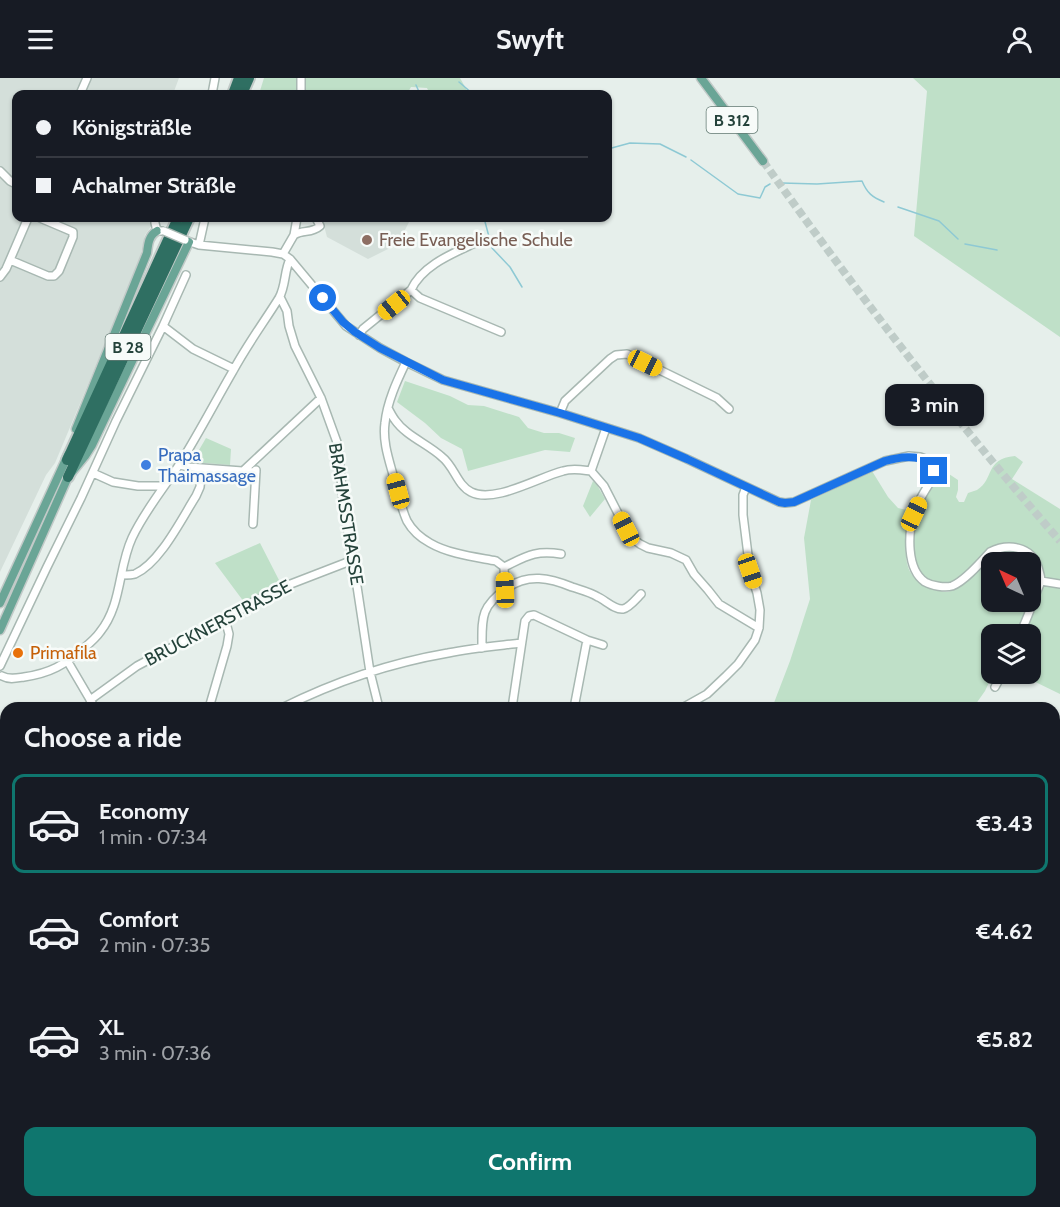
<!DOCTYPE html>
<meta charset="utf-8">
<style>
:root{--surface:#171b24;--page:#242831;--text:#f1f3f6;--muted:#9ea1a6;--line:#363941;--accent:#0f766e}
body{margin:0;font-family:Cabin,sans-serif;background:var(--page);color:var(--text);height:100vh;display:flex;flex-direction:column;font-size:22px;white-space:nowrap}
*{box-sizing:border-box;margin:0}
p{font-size:20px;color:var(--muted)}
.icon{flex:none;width:33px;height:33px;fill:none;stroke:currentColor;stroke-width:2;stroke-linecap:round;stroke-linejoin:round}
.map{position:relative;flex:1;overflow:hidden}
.details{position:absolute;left:0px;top:624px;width:1060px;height:506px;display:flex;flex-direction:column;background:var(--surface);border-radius:18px 18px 0 0;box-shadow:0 2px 4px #0004}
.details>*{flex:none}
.banner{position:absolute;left:12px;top:12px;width:600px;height:132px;border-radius:12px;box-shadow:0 2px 4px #0004;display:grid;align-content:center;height:132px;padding:0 24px;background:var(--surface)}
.needle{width:39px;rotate:316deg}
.tools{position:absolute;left:981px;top:474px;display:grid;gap:12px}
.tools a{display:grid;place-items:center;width:60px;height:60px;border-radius:12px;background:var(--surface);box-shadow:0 2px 4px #0004;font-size:30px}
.end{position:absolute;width:27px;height:27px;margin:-14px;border:8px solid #1a73e8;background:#fff;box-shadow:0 0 0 3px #fff}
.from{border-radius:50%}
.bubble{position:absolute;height:42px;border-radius:12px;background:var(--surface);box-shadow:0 2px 4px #0004;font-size:20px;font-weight:700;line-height:42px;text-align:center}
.car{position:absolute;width:18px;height:36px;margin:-18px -9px;border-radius:8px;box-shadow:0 0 4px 2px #0007;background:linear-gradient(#f5c518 24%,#345 0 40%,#f5c518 0 76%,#345 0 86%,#f5c518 0)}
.banner b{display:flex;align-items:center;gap:21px;height:57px;font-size:22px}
.banner b+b{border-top:2px solid var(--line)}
.banner i{width:15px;height:15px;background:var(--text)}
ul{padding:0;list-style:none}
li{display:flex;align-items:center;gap:18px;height:99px;margin:0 12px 9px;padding:0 12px;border:3px solid transparent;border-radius:12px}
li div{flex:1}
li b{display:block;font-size:22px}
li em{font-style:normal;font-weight:700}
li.active{border-color:var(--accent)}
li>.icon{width:54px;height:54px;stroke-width:1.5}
h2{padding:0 24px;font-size:27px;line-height:72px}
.cta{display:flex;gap:12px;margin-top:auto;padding:12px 24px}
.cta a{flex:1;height:69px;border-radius:12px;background:var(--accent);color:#fff;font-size:24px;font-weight:700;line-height:69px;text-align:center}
header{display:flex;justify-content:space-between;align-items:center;height:78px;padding:0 24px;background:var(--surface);font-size:27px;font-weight:700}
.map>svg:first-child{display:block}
</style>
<header><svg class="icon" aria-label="menu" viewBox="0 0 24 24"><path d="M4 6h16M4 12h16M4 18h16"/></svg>Swyft<svg class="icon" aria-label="person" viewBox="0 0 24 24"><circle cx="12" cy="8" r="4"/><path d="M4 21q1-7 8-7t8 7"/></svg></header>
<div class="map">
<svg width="1060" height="1129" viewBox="0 0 1060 1129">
<rect width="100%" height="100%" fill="#e6efeb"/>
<path fill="#d4dfda" d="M0,0H179L173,16H174H16V140H152V147L145,157L139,185L55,385L46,397L0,494Z
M322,140H411L398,166L368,181L327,159Z
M6,1026V1124H72L71,1129H0V1027Z"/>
<path fill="#bfe0c8" d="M264,0H460L469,16H430L427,10L411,9L407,16H259Z
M913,0H1060V259L914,158L927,13Z
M405,303L450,318L468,327L484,328L519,339L528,350L544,355H559L575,360L570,374L545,372L468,393L462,371L441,360L425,345L397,324Z
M206,360L231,371L230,387L192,384Z
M1015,378L1023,384L1012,401L1060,431V616L1019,596H1030V556H992V596H993L985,613L973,630H772L790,583L810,521L804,460L811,422L872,393L888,419L898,430L911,433C908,450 900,483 913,498C916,502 923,506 928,508C935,511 943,516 951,513C965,508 982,487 994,476L997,484H992V524H1030V484H1029L1023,475L1026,471L1020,467L1010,466L990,469L953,506L935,505L918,494L913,472L916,437L938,398L937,388L958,402V412L956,419L959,424H964L968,415C971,414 974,413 977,412C995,401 984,381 1015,378Z
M593,403L597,407L605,421L590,439L583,428Z
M260,465L281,506L244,524L215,485Z
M225,1124H472L471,1129H234Z
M482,1124L732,1125V1129H481Z"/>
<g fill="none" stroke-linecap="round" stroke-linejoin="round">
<path stroke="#8ec9d4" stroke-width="1.5" d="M459,4L473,16
M416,7L420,16
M608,71L630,65L660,66L686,79
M691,82L738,116L760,120L765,109L770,106
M782,105L817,106L862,103C867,115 872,119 884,124
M898,129L939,143L958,161
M484,140L492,170L510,189L522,209
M965,166L997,172"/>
<path stroke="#bfccc8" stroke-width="8" stroke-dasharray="8 4" stroke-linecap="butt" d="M763,83C857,214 954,342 1060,463"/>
<defs>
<path id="minor" d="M80,16L87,0
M212,16L215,0
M301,16V0
M0,93L10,103L16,106
M155,140V145L157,153H162
M294,157C304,151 311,156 320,148L316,140
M187,163L199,167L272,174L283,176L290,181L346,248L380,270L406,284L443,302L560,335L639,360L687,381L779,424L785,425L794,424L885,383L909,378L920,379L930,383L934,393V398C927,410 918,422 914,435C908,455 906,491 925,504C932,508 945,510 952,508C965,503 981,484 990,474C1008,465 1031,468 1038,489C1039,493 1041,499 1041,503C1040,507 1037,512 1036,516C1031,530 1026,543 1020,556
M199,167L205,140
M283,176L294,157L297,140
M10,182L48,198H54L59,193L73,159V154L40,140
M0,199L6,191L28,140
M411,212L420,220L501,254
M280,219L287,233L289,248L295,268L321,320L338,367L344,433L353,482L370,594L379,630
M163,248L193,271L234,291
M359,257L363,251L411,212C422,187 454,175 477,164
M406,284C397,303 387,324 385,345C382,366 391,387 396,408C399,419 402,432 407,443C412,452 421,460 430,465C449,476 475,479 496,483L504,489L505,511
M388,330C390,334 392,338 395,342C406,358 428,366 442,379C454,388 457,407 471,414C494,426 539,399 563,393C573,390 582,392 591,393L604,408L626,451L632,460L640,466L648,470L671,475L686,482L694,496L708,512L719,526L759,550
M560,335L565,323L610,281L616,277L627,276L717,320L729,331
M179,387L189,389L256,394
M243,393L321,320
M591,393L606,350
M93,395L113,404L138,408H164
M253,446L256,392
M504,489C527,478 535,472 561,476
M122,497C126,497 132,497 135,496C160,485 182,440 196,418L200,409L202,390
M1041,503L1060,506
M482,570C482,540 480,529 507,510C528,495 550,500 572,509C581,512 590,514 598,519C605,522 615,532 623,531C629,530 636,521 641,516
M68,584L95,630
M0,588L47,489L81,420L116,343L163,248L186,197
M2,598C9,602 17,600 24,599C51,595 64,587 84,570C90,565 96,560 100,554C122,527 118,490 132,460C144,434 163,411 179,387C198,357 215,324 233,293C247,267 264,244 279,220C286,208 284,193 290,181
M995,609L1002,596
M90,622L137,588L225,541L253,524L283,509L353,482
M209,630L227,568L229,556L225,541
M282,630C334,604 390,585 448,575C472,570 496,568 521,565
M512,630L525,543L529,538L534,537L587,562L603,567
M574,630L587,562
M682,630L707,616L726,598L738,586L755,562L759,550L760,532L757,515L750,493L743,437V417L746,409
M0,655L6,666
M0,797L6,786
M0,849L6,852
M1054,897L1060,892
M0,992L6,991
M1054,1081L1060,1070
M220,1124L229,1129
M1006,1124L1022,1129
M475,1129L476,1124
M736,1129L738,1124"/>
<path id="major" d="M701,0L763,83
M76,351L147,175C148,166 149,157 157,153
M0,525L68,377
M0,552L68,399L85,378L92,367L189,164
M0,678L6,686
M0,690L6,698
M76,1129V1124
M84,1129V1124"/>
<path id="highway" d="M233,16L239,0
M242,16L249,0
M67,382L178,140
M68,399L189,140"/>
</defs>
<use href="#minor" stroke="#a8b8b2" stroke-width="10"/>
<use href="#major" stroke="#c2cac8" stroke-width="11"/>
<use href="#highway" stroke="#c2cac8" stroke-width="14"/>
<use href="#minor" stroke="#fff" stroke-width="7"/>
<use href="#major" stroke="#6aa596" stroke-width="8"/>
<use href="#highway" stroke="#2f6f62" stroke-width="10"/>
<defs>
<path id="minor-bridge" d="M164,153L185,162"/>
</defs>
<use href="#minor-bridge" stroke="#a8b8b2" stroke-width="10" stroke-linecap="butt"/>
<use href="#minor-bridge" stroke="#fff" stroke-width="7"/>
</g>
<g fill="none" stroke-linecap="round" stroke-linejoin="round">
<path stroke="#1a73e8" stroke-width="8" d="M323,220L343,244L355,254L380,270L443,302L560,335L639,360L687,381L779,424L785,425L794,424L885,383C900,379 914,377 930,383L934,393"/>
</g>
<circle fill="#8d6e63" stroke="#f7fbf9" stroke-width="2" cx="367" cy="162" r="6"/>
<circle fill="#3f7fe0" stroke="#f7fbf9" stroke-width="2" cx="146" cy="387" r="6"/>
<circle fill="#e8710a" stroke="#f7fbf9" stroke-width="2" cx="18" cy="575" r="6"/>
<g text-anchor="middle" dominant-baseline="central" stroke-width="5" stroke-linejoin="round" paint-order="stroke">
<g fill="#f7fbf9" stroke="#637a73" stroke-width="1.5">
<rect x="706.5" y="29" width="51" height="26" rx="4.5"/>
<rect x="105.5" y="256" width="45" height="26" rx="4.5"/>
</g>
<g font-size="16" font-weight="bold" fill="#24423a">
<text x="732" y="42">B 312</text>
<text x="128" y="269">B 28</text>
</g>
<g font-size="18" fill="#785e54" stroke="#f7fbf9" text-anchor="start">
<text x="379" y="162">Freie Evangelische Schule</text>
</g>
<g font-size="18" fill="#366cbe" stroke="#f7fbf9" text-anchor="start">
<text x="158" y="377">Prapa<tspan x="158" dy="21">Thaimassage</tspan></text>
</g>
<g font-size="18" fill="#24423a" stroke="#f7fbf9">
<text transform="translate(346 436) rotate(81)">BRAHMSSTRASSE</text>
<text transform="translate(218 545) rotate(-28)">BRUCKNERSTRASSE</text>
</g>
<g font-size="18" fill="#c56008" stroke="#f7fbf9" text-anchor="start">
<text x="30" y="575">Primafila</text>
</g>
</g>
</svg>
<div class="tools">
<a><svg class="needle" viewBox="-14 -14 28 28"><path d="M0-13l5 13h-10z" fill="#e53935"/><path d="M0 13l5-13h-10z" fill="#9ea1a6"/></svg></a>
<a><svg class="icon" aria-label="layers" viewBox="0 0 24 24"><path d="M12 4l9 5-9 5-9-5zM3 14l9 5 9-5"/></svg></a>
</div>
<i class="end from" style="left:323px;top:220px"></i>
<i class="end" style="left:934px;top:393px"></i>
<div class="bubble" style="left:885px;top:306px;width:99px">3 min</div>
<i class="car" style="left:394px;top:227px;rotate:231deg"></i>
<i class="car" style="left:645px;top:285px;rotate:116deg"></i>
<i class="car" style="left:398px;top:413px;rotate:345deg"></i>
<i class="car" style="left:914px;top:436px;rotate:25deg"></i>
<i class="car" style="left:626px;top:451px;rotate:333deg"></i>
<i class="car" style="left:750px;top:493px;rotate:161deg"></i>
<i class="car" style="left:505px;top:512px;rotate:358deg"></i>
<div class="banner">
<b><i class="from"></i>Königsträßle</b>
<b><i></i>Achalmer Sträßle</b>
</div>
<section class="details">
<h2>Choose a ride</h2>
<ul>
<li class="active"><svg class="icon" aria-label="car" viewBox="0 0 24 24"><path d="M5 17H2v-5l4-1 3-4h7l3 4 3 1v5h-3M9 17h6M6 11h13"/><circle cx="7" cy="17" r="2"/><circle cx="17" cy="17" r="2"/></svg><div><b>Economy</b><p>1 min · 07:34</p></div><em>€3.43</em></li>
<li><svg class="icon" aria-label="car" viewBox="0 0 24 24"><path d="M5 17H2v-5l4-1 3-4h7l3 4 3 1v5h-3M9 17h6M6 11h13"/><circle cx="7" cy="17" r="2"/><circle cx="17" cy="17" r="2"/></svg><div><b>Comfort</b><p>2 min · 07:35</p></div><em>€4.62</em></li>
<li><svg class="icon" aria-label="car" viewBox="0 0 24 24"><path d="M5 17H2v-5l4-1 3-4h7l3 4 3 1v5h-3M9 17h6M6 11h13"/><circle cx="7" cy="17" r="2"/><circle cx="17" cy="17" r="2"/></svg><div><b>XL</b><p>3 min · 07:36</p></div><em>€5.82</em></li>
</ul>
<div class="cta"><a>Confirm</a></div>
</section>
</div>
